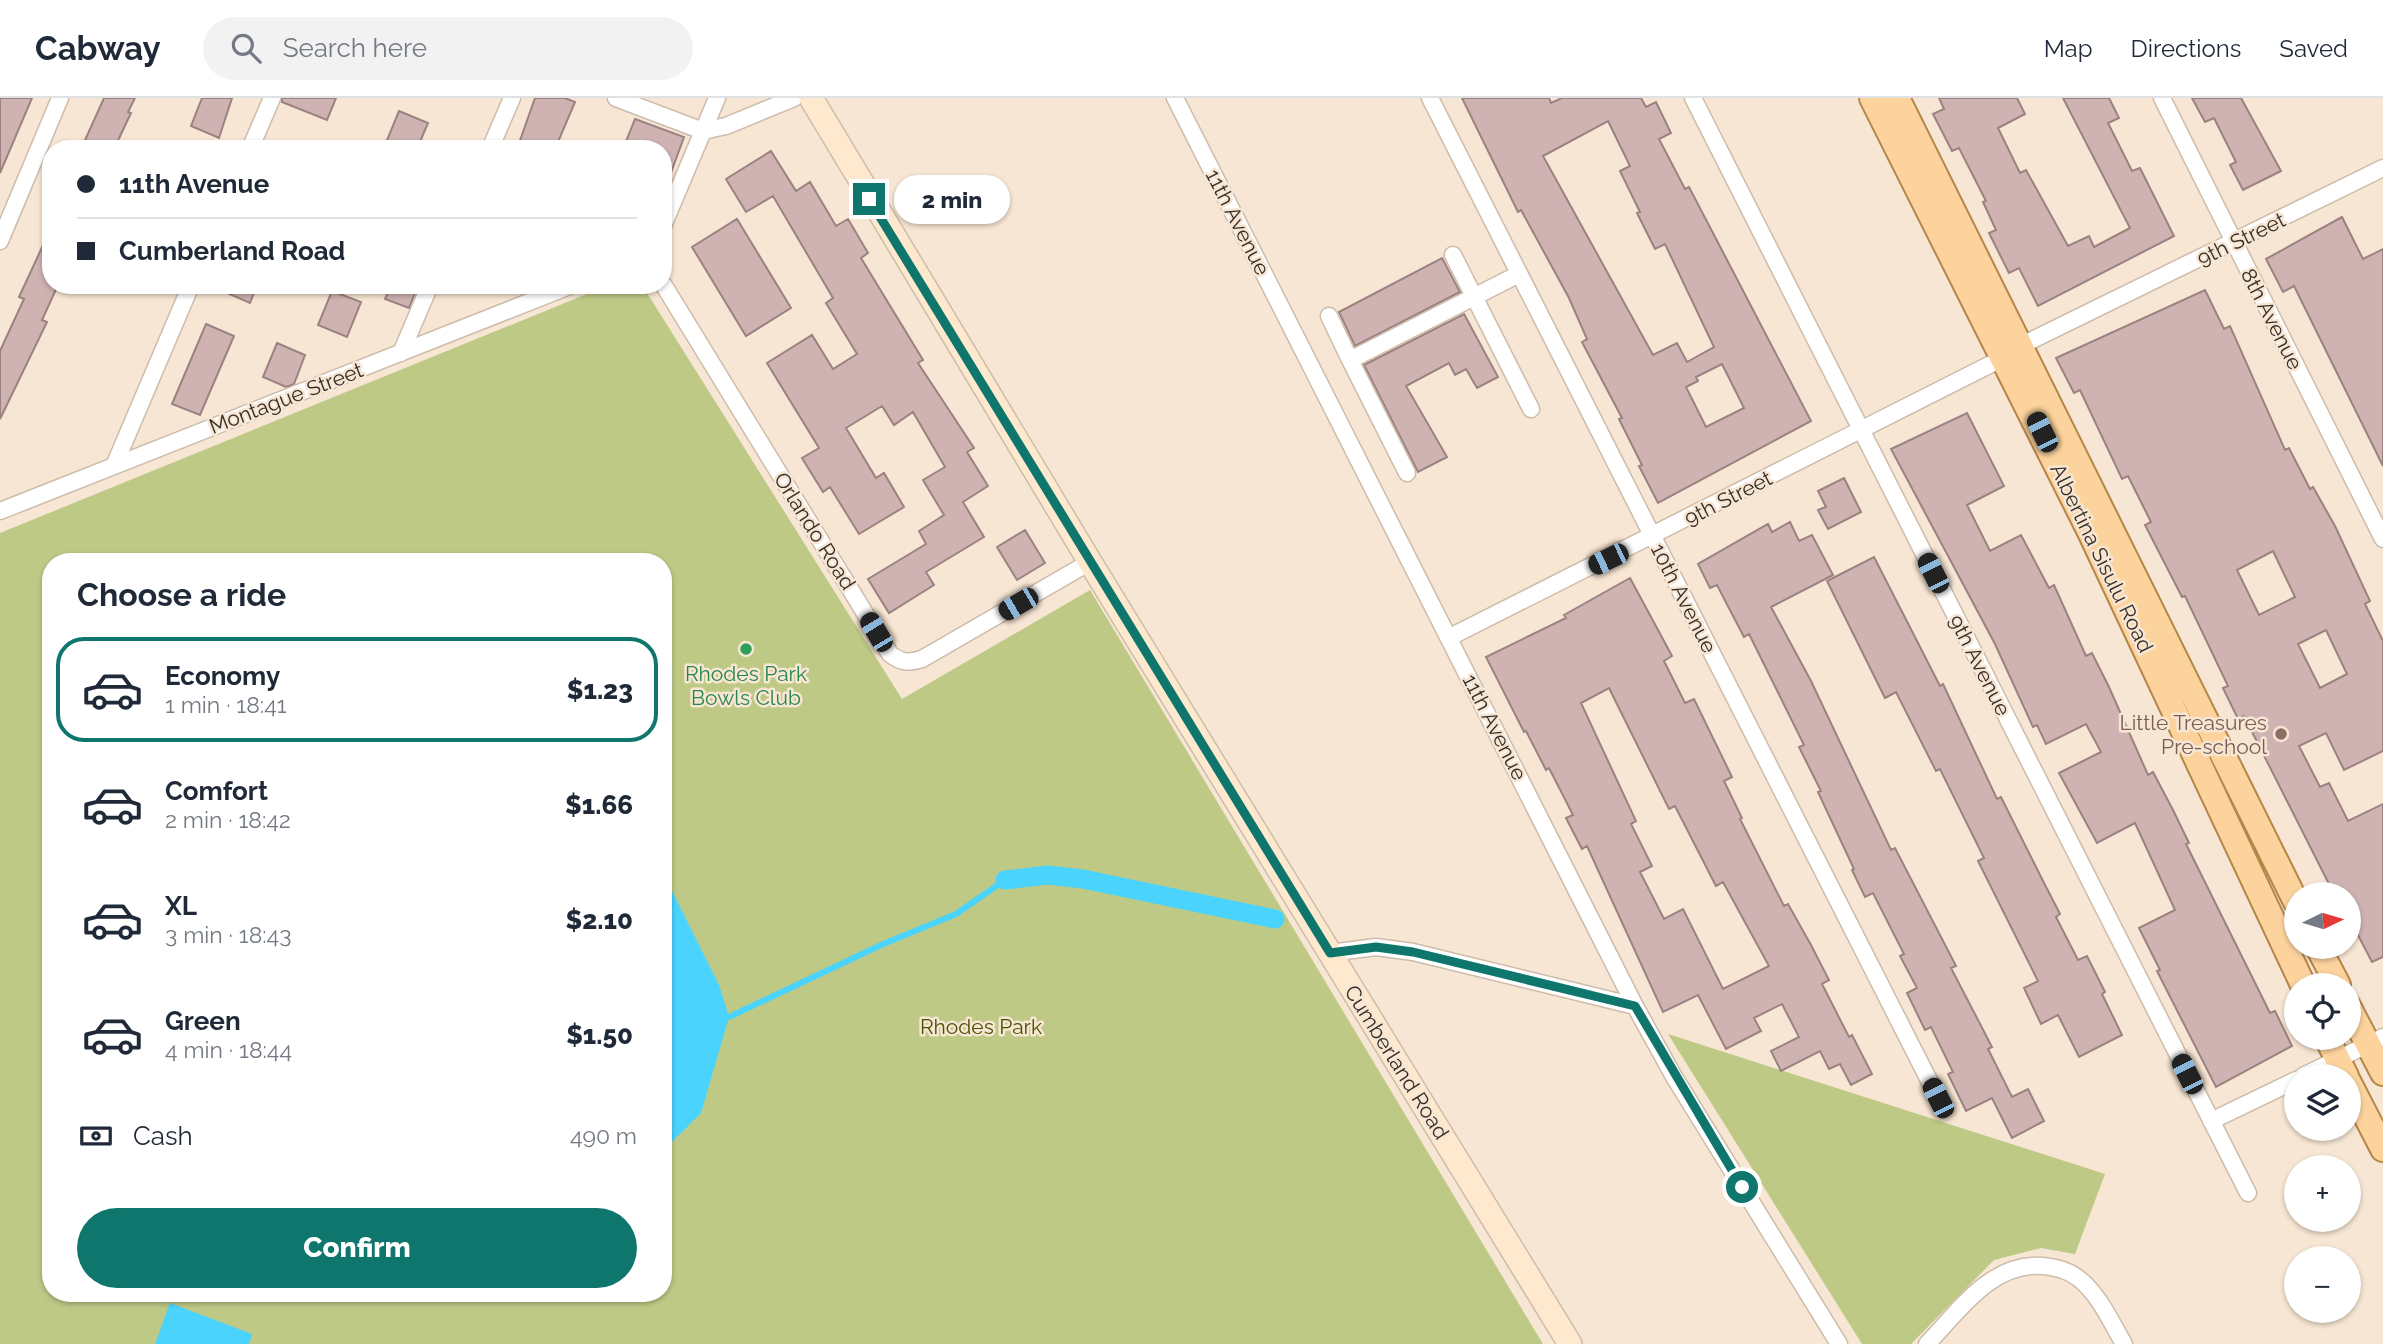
<!DOCTYPE html>
<meta charset="utf-8">
<style>
:root{--surface:#fff;--page:#f2f2f3;--text:#1f2937;--muted:#747a83;--line:#e0e1e3;--accent:#0f766e}
body{margin:0;font-family:Raleway,sans-serif;background:var(--page);color:var(--text);height:100vh;display:flex;flex-direction:column;font-size:26px;white-space:nowrap}
*{box-sizing:border-box;margin:0}
p{font-size:23px;color:var(--muted)}
.icon{flex:none;width:38px;height:38px;fill:none;stroke:currentColor;stroke-width:2;stroke-linecap:round;stroke-linejoin:round}
.map{position:relative;flex:1;overflow:hidden}
.details{position:absolute;left:42px;top:455px;width:630px;height:749px;display:flex;flex-direction:column;background:var(--surface);border-radius:28px;box-shadow:0 2px 5px #0004}
.details>*{flex:none}
.top-card{position:absolute;left:42px;top:42px;width:630px;height:154px;border-radius:28px;box-shadow:0 2px 5px #0004;display:grid;align-content:center;height:154px;padding:0 35px;background:var(--surface)}
.needle{width:46px;rotate:85deg}
.fabs{position:absolute;left:2284px;top:784px;display:grid;gap:14px}
.fabs a{display:grid;place-items:center;width:77px;height:77px;border-radius:50%;background:var(--surface);box-shadow:0 2px 5px #0004;font-size:35px}
.end{position:absolute;width:32px;height:32px;margin:-16px;border:9px solid #0f766e;background:#fff;box-shadow:0 0 0 4px #fff}
.from{border-radius:50%}
.bubble{position:absolute;height:49px;border-radius:24px;background:var(--surface);box-shadow:0 2px 5px #0004;font-size:23px;font-weight:800;line-height:49px;text-align:center}
.car{position:absolute;width:21px;height:42px;margin:-21px -10px;border-radius:9px;box-shadow:0 0 5px 2px #0007;background:linear-gradient(#222 24%,#8ab4d8 0 40%,#222 0 76%,#8ab4d8 0 86%,#222 0)}
.top-card b{display:flex;align-items:center;gap:24px;height:66px;font-size:26px}
.top-card b+b{border-top:2px solid var(--line)}
.top-card i{width:18px;height:18px;background:var(--text)}
ul{padding:0;list-style:none}
li{display:flex;align-items:center;gap:21px;height:105px;margin:0 14px 10px;padding:0 21px;border:4px solid transparent;border-radius:28px}
li div{flex:1}
li b{display:block;font-size:26px}
li em{font-style:normal;font-weight:800}
li.current{border-color:var(--accent)}
li>.icon{width:63px;height:63px;stroke-width:1.5}
h2{padding:0 35px;font-size:32px;line-height:84px}
.pay{display:flex;align-items:center;gap:18px;height:77px;padding:0 35px;font-size:26px}
.pay p{margin-inline-start:auto}
.button{display:flex;gap:14px;margin-top:auto;padding:14px 35px}
.button a{flex:1;height:80px;border-radius:42px;background:var(--accent);color:#fff;font-size:28px;font-weight:800;line-height:80px;text-align:center}
header{display:flex;align-items:center;gap:42px;box-sizing:border-box;height:98px;padding:0 35px;background:var(--surface);border-bottom:2px solid var(--line)}
header strong{font-size:33px}
nav{display:flex;gap:38px;margin-inline-start:auto;font-size:24px}
.search{width:490px;height:63px;background:var(--page);display:flex;align-items:center;gap:18px;box-sizing:border-box;padding:0 24px;border-radius:38px;color:var(--muted);font-size:26px}
.map>svg:first-child{display:block}
</style>
<header>
<strong>Cabway</strong>
<div class="search"><svg class="icon" aria-label="search" viewBox="0 0 24 24"><circle cx="10" cy="10" r="6"/><path d="M15 15l6 6"/></svg>Search here</div>
<nav><a>Map</a><a>Directions</a><a>Saved</a></nav>
</header>
<div class="map">
<svg width="2383" height="1246" viewBox="0 0 2383 1246">
<rect width="100%" height="100%" fill="#f7e6d3"/>
<path fill="#bec986" fill-rule="evenodd" d="M609,187H642L902,601L1090,492L1543,1246H0V435ZM51,464H663V1195H51Z
M1668,936L2105,1076L2075,1156L2041,1150L1994,1162L1911,1246H1862Z"/>
<path fill="#4ad3fd" d="M663,775L719,887L729,919L701,1015L663,1053Z
M170,1205L252,1236L249,1246H155Z"/>
<g fill="none" stroke-linecap="round" stroke-linejoin="round">
<path stroke="#4ad3fd" stroke-width="6" d="M729,919L881,847L956,816L1005,782"/>
<path stroke="#4ad3fd" stroke-width="19" d="M1005,782L1048,777L1083,781L1275,821"/>
</g>
<path fill="#ceb3b2" stroke="#9b8281" stroke-width="2" fill-rule="evenodd" d="M0,0H32L0,75Z
M104,0H135L128,14L131,15L114,51H81Z
M202,0H232L219,40L191,28Z
M282,0H336L327,22L282,4Z
M535,0H565L575,4L555,51H517Z
M1462,0H1549L1551,5L1562,0H1641L1646,9L1656,4L1671,35L1659,41L1685,91L1689,89L1811,323L1658,405L1639,368L1642,367L1619,321L1622,320L1582,244L1587,241L1569,200L1521,112L1518,114ZM1608,23L1630,68L1620,73L1640,114L1637,115L1655,151L1665,146L1714,249L1687,264L1677,245L1653,257L1543,58ZM1722,266L1744,310L1706,329L1686,289L1698,283L1696,279Z
M1939,0H2017L2025,16L1998,30L2020,75L2026,72L2068,148L2089,138L2094,149L2130,130L2063,0H2109L2119,20L2108,25L2132,73L2140,70L2174,138L2038,208L2019,170L2009,175L1989,135L1996,132L1983,104L1986,103L1959,50L1952,53L1933,16L1944,11Z
M2192,0H2241L2281,73L2243,92L2230,67L2236,64L2214,20L2205,24Z
M399,13L428,25L417,51L385,47Z
M635,21L684,39L665,91L663,51H623Z
M771,53L796,93L810,84L836,128L848,121L868,155L861,160L923,262L918,265L974,350L967,354L988,388L963,404L984,439L926,474L934,487L889,515L868,481L926,446L919,433L944,417L923,382L945,369L913,314L894,327L882,308L846,330L876,380L884,375L904,409L859,436L830,389L823,394L802,360L819,350L767,265L812,237L833,271L857,256L826,205L833,200L773,98L746,114L726,81Z
M2342,119L2363,161L2383,151V368L2294,188L2283,194L2266,161Z
M737,121L791,210L746,238L692,149Z
M51,130V187H58L42,222L47,224L0,321V253L24,201L19,199Z
M1442,160L1460,194L1355,248L1339,214Z
M209,187H257L250,205Z
M391,187H418L409,210L385,201Z
M2205,192L2224,231L2230,228L2285,352L2289,350L2310,391L2313,389L2335,428L2370,503L2365,506L2383,543V653L2344,672L2326,635L2299,648L2320,689L2329,685L2348,723L2383,706V859L2372,864L2348,818V796H2334L2244,618L2238,621L2223,590L2228,588L2185,498L2182,499L2145,427L2151,424L2128,378L2122,381L2080,292L2074,295L2056,260ZM2273,453L2295,499L2259,517L2237,472ZM2326,532L2347,576L2320,590L2298,546Z
M332,193L361,204L347,239L318,227Z
M1464,216L1498,279L1477,290L1466,271L1455,277L1449,265L1406,288L1447,359L1418,374L1364,267Z
M206,226L234,238L200,317L172,306Z
M277,245L305,257L294,286L286,289L263,279Z
M1967,315L2004,388L1967,407L1990,453L2021,437L2049,490L2054,487L2086,558L2092,555L2109,589L2148,677L2153,674L2173,712L2189,745L2186,746L2270,915L2275,913L2292,948L2216,989L2157,873L2160,872L2139,830L2175,812L2135,725L2097,745L2059,675L2101,654L2086,626L2046,646L2037,627L2033,629L1995,546L1891,351Z
M1844,380L1861,414L1828,431L1818,412L1826,409L1818,393Z
M1790,424L1799,443L1812,437L1833,477L1771,509L1811,583L1891,752L1895,750L1956,868L1951,870L1992,949L1988,951L2012,999L2028,991L2044,1023L2012,1040L1992,1000L1966,1013L1948,976L1953,974L1931,929L1925,932L1907,895L1917,890L1900,858L1904,856L1873,795L1865,799L1852,772L1854,771L1818,694L1821,693L1799,649L1804,647L1749,536L1744,539L1717,487L1710,490L1698,466L1768,426L1772,434Z
M1025,432L1045,465L1017,482L997,449Z
M1874,459L1940,588L1943,586L1997,701L2001,699L2042,781L2060,816L2056,819L2078,862L2087,858L2105,894L2102,896L2122,937L2079,959L2058,917L2041,926L2024,890L2038,883L1978,763L1984,760L1940,671L1936,673L1896,594L1885,600L1827,483Z
M1630,480L1672,558L1664,563L1685,605L1694,601L1732,679L1724,683L1742,720L1740,721L1784,808L1788,806L1811,847L1829,882L1822,886L1849,939L1852,937L1872,976L1851,987L1840,966L1829,971L1820,953L1781,973L1771,953L1799,939L1782,906L1754,920L1761,933L1726,951L1698,897L1663,914L1587,748L1582,751L1566,720L1573,717L1549,670L1546,672L1526,633L1524,634L1486,559L1566,520L1564,517ZM1609,590L1669,711L1675,708L1716,788L1723,784L1769,868L1723,891L1683,811L1664,821L1640,774L1652,768L1631,726L1636,723L1581,605Z"/>
<g fill="none" stroke-linecap="round" stroke-linejoin="round">
<defs>
<path id="street" d="M616,0L703,33L726,28L794,0
M1175,0L1635,908L1673,977L1839,1246
M1430,0L1938,1000
M1693,0L2248,1095
M2162,0L2383,441
M250,51L272,0
M490,51L512,0
M663,128L717,0
M0,143L60,0
M1453,157L1531,311
M663,186L890,556C902,565 908,565 922,561L1090,464
M1329,218L1350,262L1519,176
M2022,247L2383,70
M401,255L430,187
M1350,262L1407,375
M114,368L191,187
M0,413L572,187
M1450,539L2005,259
M1330,855L1376,849L1413,854L1635,908
M2303,978L2383,939
M2211,1023L2296,982
M1927,1246C1959,1213 1991,1164 2043,1168C2055,1169 2068,1172 2078,1180C2099,1196 2111,1224 2124,1246"/>
<path id="secondary" d="M811,0L1090,464L1570,1246"/>
<path id="primary" d="M1872,0L2090,434L2303,887
M1897,0L2296,804
M2318,849L2338,887
M2348,908L2383,975
M2327,940L2346,978
M2348,983L2383,1051"/>
</defs>
<use href="#street" stroke="#cdbcaa" stroke-width="19"/>
<use href="#secondary" stroke="#cdbcaa" stroke-width="26"/>
<use href="#primary" stroke="#b58649" stroke-width="28"/>
<use href="#street" stroke="#fff" stroke-width="16"/>
<use href="#secondary" stroke="#fee9ce" stroke-width="23"/>
<use href="#primary" stroke="#fcd39d" stroke-width="24"/>
</g>
<g fill="none" stroke-linecap="round" stroke-linejoin="round">
<path stroke="#0f766e" stroke-width="9" d="M869,101L1330,855L1376,849L1413,854L1635,908L1742,1089"/>
</g>
<circle fill="#2e9e5b" stroke="#f7e6d3" stroke-width="2.5" cx="746" cy="551" r="7"/>
<circle fill="#8d6e63" stroke="#f7e6d3" stroke-width="2.5" cx="2281" cy="636" r="7"/>
<g text-anchor="middle" dominant-baseline="central" stroke-width="5" stroke-linejoin="round" paint-order="stroke">
<g font-size="21" fill="#352e27" stroke="#f7e6d3">
<text transform="translate(1238 124) rotate(63)">11th Avenue</text>
<text transform="translate(2241 141) rotate(-26)">9th Street</text>
<text transform="translate(2272 221) rotate(63)">8th Avenue</text>
<text transform="translate(286 300) rotate(-21)">Montague Street</text>
<text transform="translate(1728 400) rotate(-27)">9th Street</text>
<text transform="translate(815 433) rotate(58)">Orlando Road</text>
<text transform="translate(2102 460) rotate(64)">Albertina Sisulu Road</text>
<text transform="translate(1684 500) rotate(63)">10th Avenue</text>
<text transform="translate(1980 567) rotate(63)">9th Avenue</text>
<text transform="translate(1495 629) rotate(63)">11th Avenue</text>
<text transform="translate(1397 964) rotate(58)">Cumberland Road</text>
</g>
<g font-size="21" fill="#27864d" stroke="#f7e6d3">
<text x="746" y="575">Rhodes Park<tspan x="746" dy="24">Bowls Club</tspan></text>
</g>
<g font-size="21" fill="#785e54" stroke="#f7e6d3" text-anchor="end">
<text x="2267" y="624">Little Treasures<tspan x="2267" dy="24">Pre-school</tspan></text>
</g>
<g font-size="21" fill="#4b5302" stroke="#f7e6d3">
<text x="981" y="928">Rhodes Park</text>
</g>
</g>
</svg>
<div class="fabs">
<a><svg class="needle" viewBox="-14 -14 28 28"><path d="M0-13l5 13h-10z" fill="#e53935"/><path d="M0 13l5-13h-10z" fill="#747a83"/></svg></a>
<a><svg class="icon" aria-label="locate" viewBox="0 0 24 24"><circle cx="12" cy="12" r="6"/><path d="M12 2v4M12 18v4M2 12h4M18 12h4"/></svg></a>
<a><svg class="icon" aria-label="layers" viewBox="0 0 24 24"><path d="M12 4l9 5-9 5-9-5zM3 14l9 5 9-5"/></svg></a>
<a>+</a>
<a>−</a>
</div>
<i class="end from" style="left:1742px;top:1089px"></i>
<i class="end" style="left:869px;top:101px"></i>
<div class="bubble" style="left:894px;top:77px;width:116px">2 min</div>
<i class="car" style="left:2042px;top:334px;rotate:334deg"></i>
<i class="car" style="left:1608px;top:461px;rotate:244deg"></i>
<i class="car" style="left:1933px;top:475px;rotate:333deg"></i>
<i class="car" style="left:1018px;top:506px;rotate:240deg"></i>
<i class="car" style="left:876px;top:534px;rotate:329deg"></i>
<i class="car" style="left:2187px;top:976px;rotate:333deg"></i>
<i class="car" style="left:1938px;top:1000px;rotate:333deg"></i>
<div class="top-card">
<b><i class="from"></i>11th Avenue</b>
<b><i></i>Cumberland Road</b>
</div>
<section class="details">
<h2>Choose a ride</h2>
<ul>
<li class="current"><svg class="icon" aria-label="car" viewBox="0 0 24 24"><path d="M5 17H2v-5l4-1 3-4h7l3 4 3 1v5h-3M9 17h6M6 11h13"/><circle cx="7" cy="17" r="2"/><circle cx="17" cy="17" r="2"/></svg><div><b>Economy</b><p>1 min · 18:41</p></div><em>$1.23</em></li>
<li><svg class="icon" aria-label="car" viewBox="0 0 24 24"><path d="M5 17H2v-5l4-1 3-4h7l3 4 3 1v5h-3M9 17h6M6 11h13"/><circle cx="7" cy="17" r="2"/><circle cx="17" cy="17" r="2"/></svg><div><b>Comfort</b><p>2 min · 18:42</p></div><em>$1.66</em></li>
<li><svg class="icon" aria-label="car" viewBox="0 0 24 24"><path d="M5 17H2v-5l4-1 3-4h7l3 4 3 1v5h-3M9 17h6M6 11h13"/><circle cx="7" cy="17" r="2"/><circle cx="17" cy="17" r="2"/></svg><div><b>XL</b><p>3 min · 18:43</p></div><em>$2.10</em></li>
<li><svg class="icon" aria-label="car" viewBox="0 0 24 24"><path d="M5 17H2v-5l4-1 3-4h7l3 4 3 1v5h-3M9 17h6M6 11h13"/><circle cx="7" cy="17" r="2"/><circle cx="17" cy="17" r="2"/></svg><div><b>Green</b><p>4 min · 18:44</p></div><em>$1.50</em></li>
</ul>
<div class="pay"><svg class="icon" aria-label="cash" viewBox="0 0 24 24"><path d="M3 7h18v10H3z"/><circle cx="12" cy="12" r="2"/></svg>Cash<p>490 m</p></div>
<div class="button"><a>Confirm</a></div>
</section>
</div>
